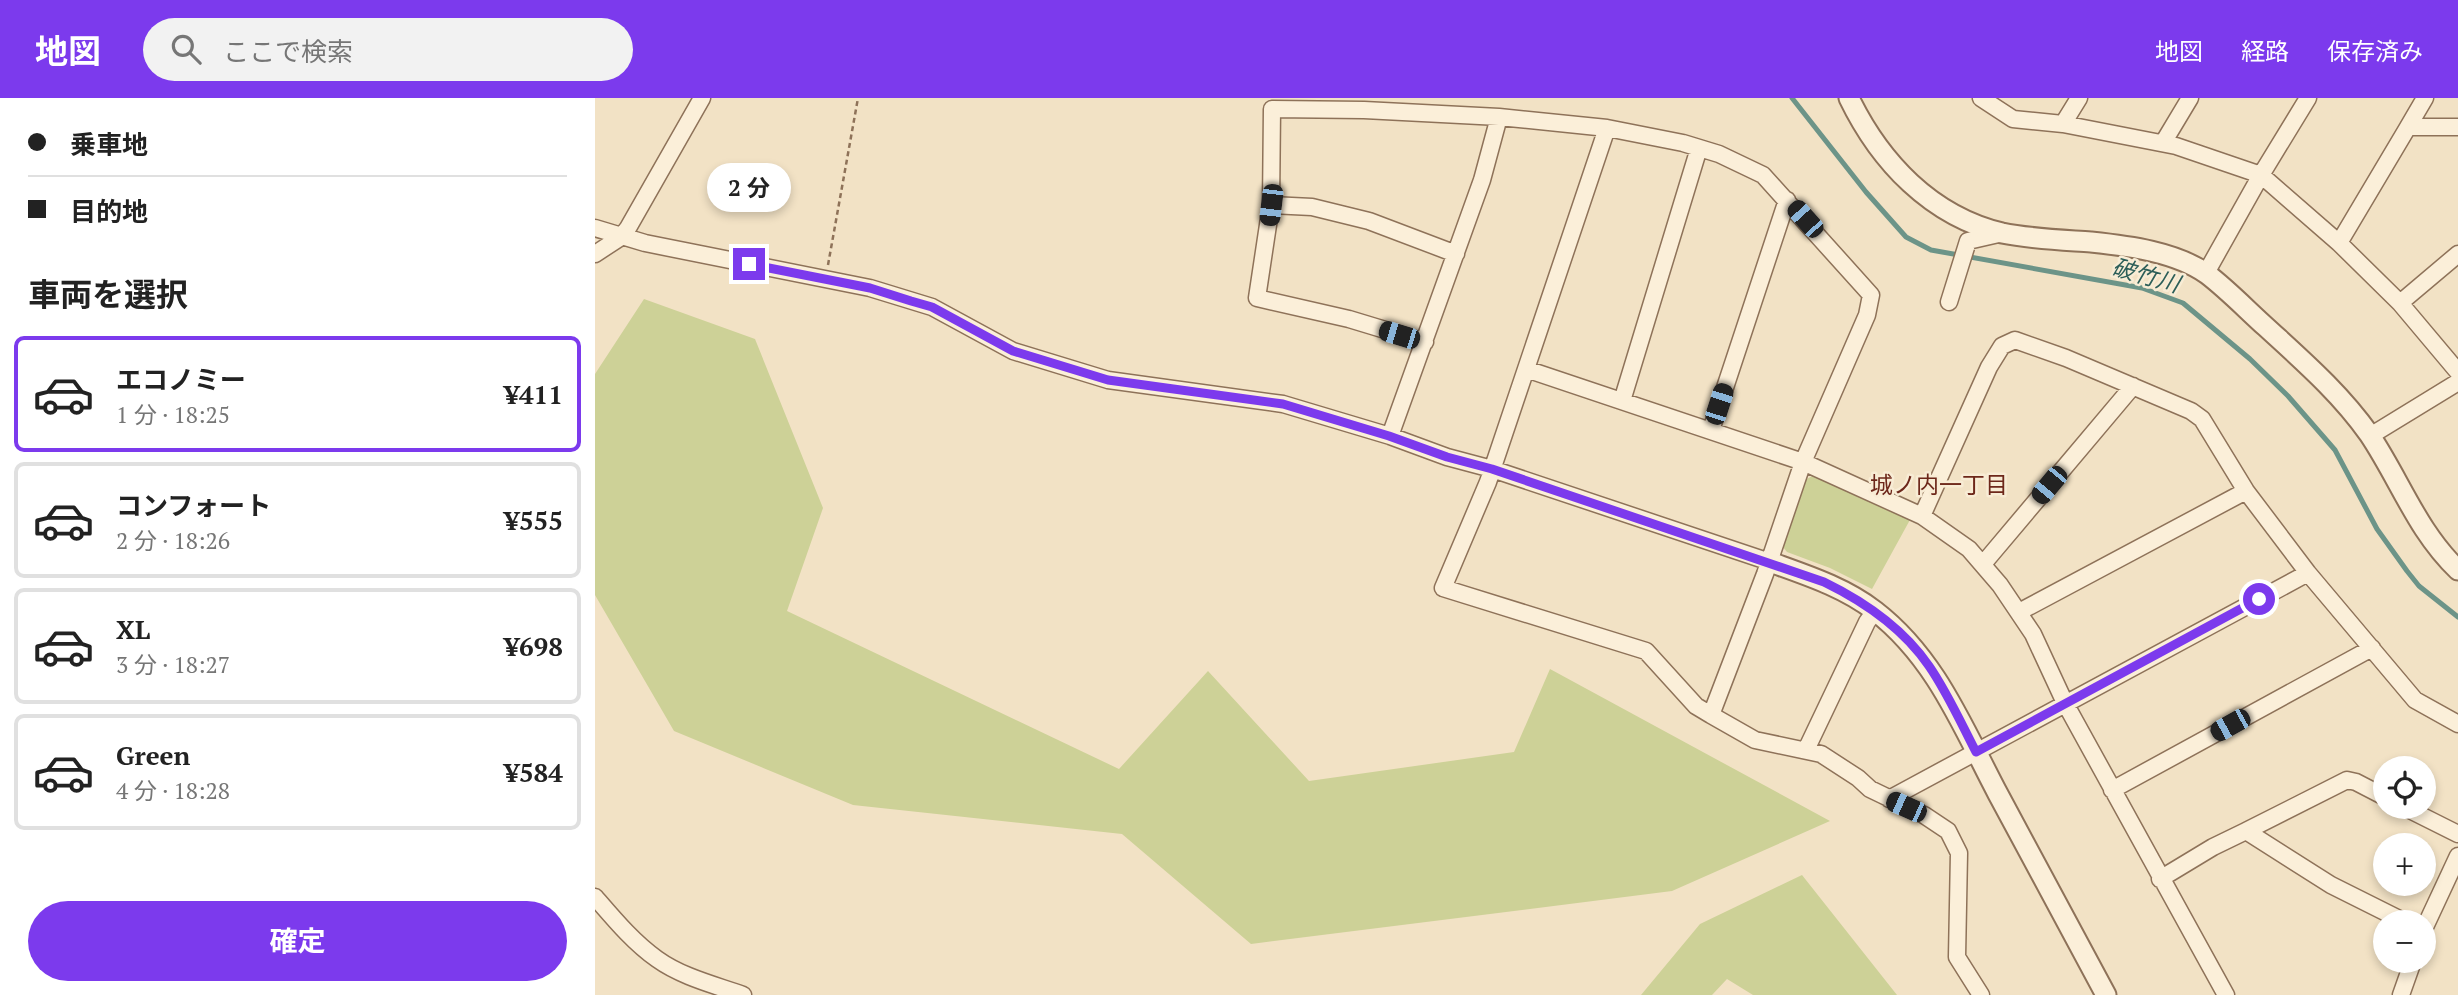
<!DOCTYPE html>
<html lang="ja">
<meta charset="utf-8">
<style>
:root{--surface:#fff;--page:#f2f2f2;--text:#222;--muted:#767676;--line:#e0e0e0;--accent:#7c3aed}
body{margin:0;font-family:"PT Serif","Noto Sans JP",serif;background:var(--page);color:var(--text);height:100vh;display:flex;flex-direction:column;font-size:26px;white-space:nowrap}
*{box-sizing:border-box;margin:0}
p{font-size:23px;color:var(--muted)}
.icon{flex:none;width:38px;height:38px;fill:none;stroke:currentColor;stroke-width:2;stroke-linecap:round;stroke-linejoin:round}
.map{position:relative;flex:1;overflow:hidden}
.side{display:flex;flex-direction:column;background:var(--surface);width:595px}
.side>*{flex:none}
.guide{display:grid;align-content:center;height:154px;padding:0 28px;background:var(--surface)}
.controls{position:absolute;left:1778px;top:658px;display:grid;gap:14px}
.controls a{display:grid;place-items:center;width:63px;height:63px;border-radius:50%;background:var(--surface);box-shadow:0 4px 10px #0003;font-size:35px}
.end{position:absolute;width:32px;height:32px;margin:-16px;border:9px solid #7c3aed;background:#fff;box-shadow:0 0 0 4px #fff}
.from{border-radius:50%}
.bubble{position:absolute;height:49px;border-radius:24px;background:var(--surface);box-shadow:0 4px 10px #0003;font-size:23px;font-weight:700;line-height:49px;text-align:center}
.car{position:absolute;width:21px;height:42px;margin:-21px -10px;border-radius:9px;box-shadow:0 0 5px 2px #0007;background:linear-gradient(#222 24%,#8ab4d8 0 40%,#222 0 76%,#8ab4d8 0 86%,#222 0)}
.guide b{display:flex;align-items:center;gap:24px;height:66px;font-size:26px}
.guide b+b{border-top:2px solid var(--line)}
.guide i{width:18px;height:18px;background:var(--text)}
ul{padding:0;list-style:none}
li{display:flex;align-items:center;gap:21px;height:116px;margin:0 14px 10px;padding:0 14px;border:4px solid var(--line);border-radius:10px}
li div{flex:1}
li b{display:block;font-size:26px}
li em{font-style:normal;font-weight:700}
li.active{border-color:var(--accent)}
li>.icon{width:63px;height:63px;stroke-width:1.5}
h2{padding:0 28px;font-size:32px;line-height:84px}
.cta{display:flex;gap:14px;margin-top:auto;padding:14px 28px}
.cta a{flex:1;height:80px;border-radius:42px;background:var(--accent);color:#fff;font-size:28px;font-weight:700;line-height:80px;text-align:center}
header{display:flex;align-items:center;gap:42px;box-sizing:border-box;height:98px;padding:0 35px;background:var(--accent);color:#fff}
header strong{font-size:33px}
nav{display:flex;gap:38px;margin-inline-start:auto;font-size:24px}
.search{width:490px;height:63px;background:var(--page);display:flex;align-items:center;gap:18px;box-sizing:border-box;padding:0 24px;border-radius:38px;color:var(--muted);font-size:26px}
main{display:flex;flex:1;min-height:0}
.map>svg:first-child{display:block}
</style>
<header>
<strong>地図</strong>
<div class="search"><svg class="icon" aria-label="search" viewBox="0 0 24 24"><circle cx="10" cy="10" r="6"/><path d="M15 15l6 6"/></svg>ここで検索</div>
<nav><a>地図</a><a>経路</a><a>保存済み</a></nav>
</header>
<main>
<section class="side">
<div class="guide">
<b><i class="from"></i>乗車地</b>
<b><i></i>目的地</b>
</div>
<h2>車両を選択</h2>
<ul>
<li class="active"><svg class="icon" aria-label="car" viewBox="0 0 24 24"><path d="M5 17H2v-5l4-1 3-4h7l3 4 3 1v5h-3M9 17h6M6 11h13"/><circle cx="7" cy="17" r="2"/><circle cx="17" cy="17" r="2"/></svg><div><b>エコノミー</b><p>1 分 · 18:25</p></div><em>¥411</em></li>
<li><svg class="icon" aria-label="car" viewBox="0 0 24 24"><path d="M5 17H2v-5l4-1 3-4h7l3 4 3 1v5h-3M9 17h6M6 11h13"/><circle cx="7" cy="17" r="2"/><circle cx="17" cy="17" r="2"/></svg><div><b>コンフォート</b><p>2 分 · 18:26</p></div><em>¥555</em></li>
<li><svg class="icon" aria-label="car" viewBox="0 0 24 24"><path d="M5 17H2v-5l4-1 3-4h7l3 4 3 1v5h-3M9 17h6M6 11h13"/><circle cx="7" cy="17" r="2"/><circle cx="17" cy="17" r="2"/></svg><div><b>XL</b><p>3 分 · 18:27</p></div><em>¥698</em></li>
<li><svg class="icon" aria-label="car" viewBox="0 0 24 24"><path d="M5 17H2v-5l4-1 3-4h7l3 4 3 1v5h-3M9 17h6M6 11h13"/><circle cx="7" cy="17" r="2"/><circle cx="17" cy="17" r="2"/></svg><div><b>Green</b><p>4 分 · 18:28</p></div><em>¥584</em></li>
</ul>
<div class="cta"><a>確定</a></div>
</section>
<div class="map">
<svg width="1863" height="897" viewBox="0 0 1863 897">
<rect width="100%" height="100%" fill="#f2e2c5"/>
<path fill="#cdd197" d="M49,201L160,241L228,410L192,513L524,671L613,573L714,683L919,654L955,571L1235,723L1077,793L656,846L527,736L258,707L79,633L0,497V276Z
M1219,377L1316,420L1277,491L1235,470L1192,454L1188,449L1210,382Z
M1207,777L1302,897H1158L1132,881L1117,897H1046L1105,826Z"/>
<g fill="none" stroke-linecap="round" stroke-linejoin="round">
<path stroke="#6c9488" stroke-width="5" d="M1197,0L1271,94L1311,139L1336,152L1547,190L1588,205L1655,261L1693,298L1740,352L1782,431L1812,473L1824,488L1863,519"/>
<defs>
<path id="minor" d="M1386,0L1418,21L1468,26L1581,48L1666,77L1744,145L1805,205L1863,274
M1468,26L1484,0
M1813,29L1830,0
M1012,30L893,384L848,490L1051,553L1101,608L1116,617L1160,642L1226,656L1263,680L1275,691L1329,717L1353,733L1364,755L1362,859L1386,897
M1568,45L1595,0
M676,107L717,109L774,123L861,156
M0,130L50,145L275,190L337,209L418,253L513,282L688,306L795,338L852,359L897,371L1175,464
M1744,145L1813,29H1863
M0,156L26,139L33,130L107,0
M1611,175L1666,77L1713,0
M1354,204L1373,143L1408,135
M1805,205L1863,156
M830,244L754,221L662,200L676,107L677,11L769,12L904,19L1012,30L1088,45L1124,56L1168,77L1276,197L1272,217L1208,364L1170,476L1116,617
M931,271L1208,364L1327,418L1374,451L1405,487L1438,536L1470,605L1631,897
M1027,303L1104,50
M1116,332L1192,102
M795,338L887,82L904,19
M1775,338L1863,284
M1327,418L1394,269L1407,248L1420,242L1471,260L1596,313L1607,321L1651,393L1713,475L1820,602L1863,626
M1388,466L1538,288
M1424,514L1651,393
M1211,652L1272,524L1280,513
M1517,692L1777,550
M1294,701L1713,475
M1809,709L1863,736
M1651,733L1752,682L1761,684L1790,699
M1565,781L1618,749L1651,733L1736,787L1810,824
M0,799C19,821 39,845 62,861C87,879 120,887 148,897
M1829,831L1863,758
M1806,897L1818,863"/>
<path id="tertiary" d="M1254,0C1285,64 1336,118 1407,135C1436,141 1467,142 1496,144C1534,148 1581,154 1612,176C1633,192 1652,212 1671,229C1708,263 1745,295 1774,336C1805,382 1822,433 1863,472
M1175,464C1211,477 1249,489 1280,513C1341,560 1368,630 1403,696C1439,763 1475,830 1511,897"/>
</defs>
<use href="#minor" stroke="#8e7259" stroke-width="19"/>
<use href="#tertiary" stroke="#8e7259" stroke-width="23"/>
<path stroke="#8e7259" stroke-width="2.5" stroke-dasharray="5 3.5" stroke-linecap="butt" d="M233,167L263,0"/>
<use href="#minor" stroke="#fbefd9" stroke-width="16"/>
<use href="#tertiary" stroke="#fbefd9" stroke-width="19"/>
</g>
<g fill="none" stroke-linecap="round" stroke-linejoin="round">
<path stroke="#7c3aed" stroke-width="9" d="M154,166L275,190L316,203L337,209L418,253L513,282L688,306L794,338L852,359L897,371L1229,484C1270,504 1308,530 1334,568C1352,594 1366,625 1381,654L1664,501"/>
</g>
<g text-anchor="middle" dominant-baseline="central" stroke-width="5" stroke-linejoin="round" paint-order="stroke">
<g font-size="23" font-style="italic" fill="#2c5e58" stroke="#f8ecd5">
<text transform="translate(1551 177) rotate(16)">破竹川</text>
</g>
<g font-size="23" fill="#6d271a" stroke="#f8ecd5">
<text x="1344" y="386">城ノ内一丁目</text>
</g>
</g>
</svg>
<div class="controls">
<a><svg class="icon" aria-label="locate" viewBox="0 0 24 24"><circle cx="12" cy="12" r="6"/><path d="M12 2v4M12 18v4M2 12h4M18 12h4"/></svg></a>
<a>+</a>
<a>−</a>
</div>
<i class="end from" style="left:1664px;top:501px"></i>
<i class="end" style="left:154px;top:166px"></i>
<div class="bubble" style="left:112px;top:65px;width:84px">2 分</div>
<i class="car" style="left:676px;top:107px;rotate:187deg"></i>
<i class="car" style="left:1210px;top:121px;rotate:318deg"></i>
<i class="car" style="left:804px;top:237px;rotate:287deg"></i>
<i class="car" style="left:1124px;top:306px;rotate:18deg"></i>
<i class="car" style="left:1454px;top:387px;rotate:220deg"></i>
<i class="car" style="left:1635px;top:627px;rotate:241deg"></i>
<i class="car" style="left:1311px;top:709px;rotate:294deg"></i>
</div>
</main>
